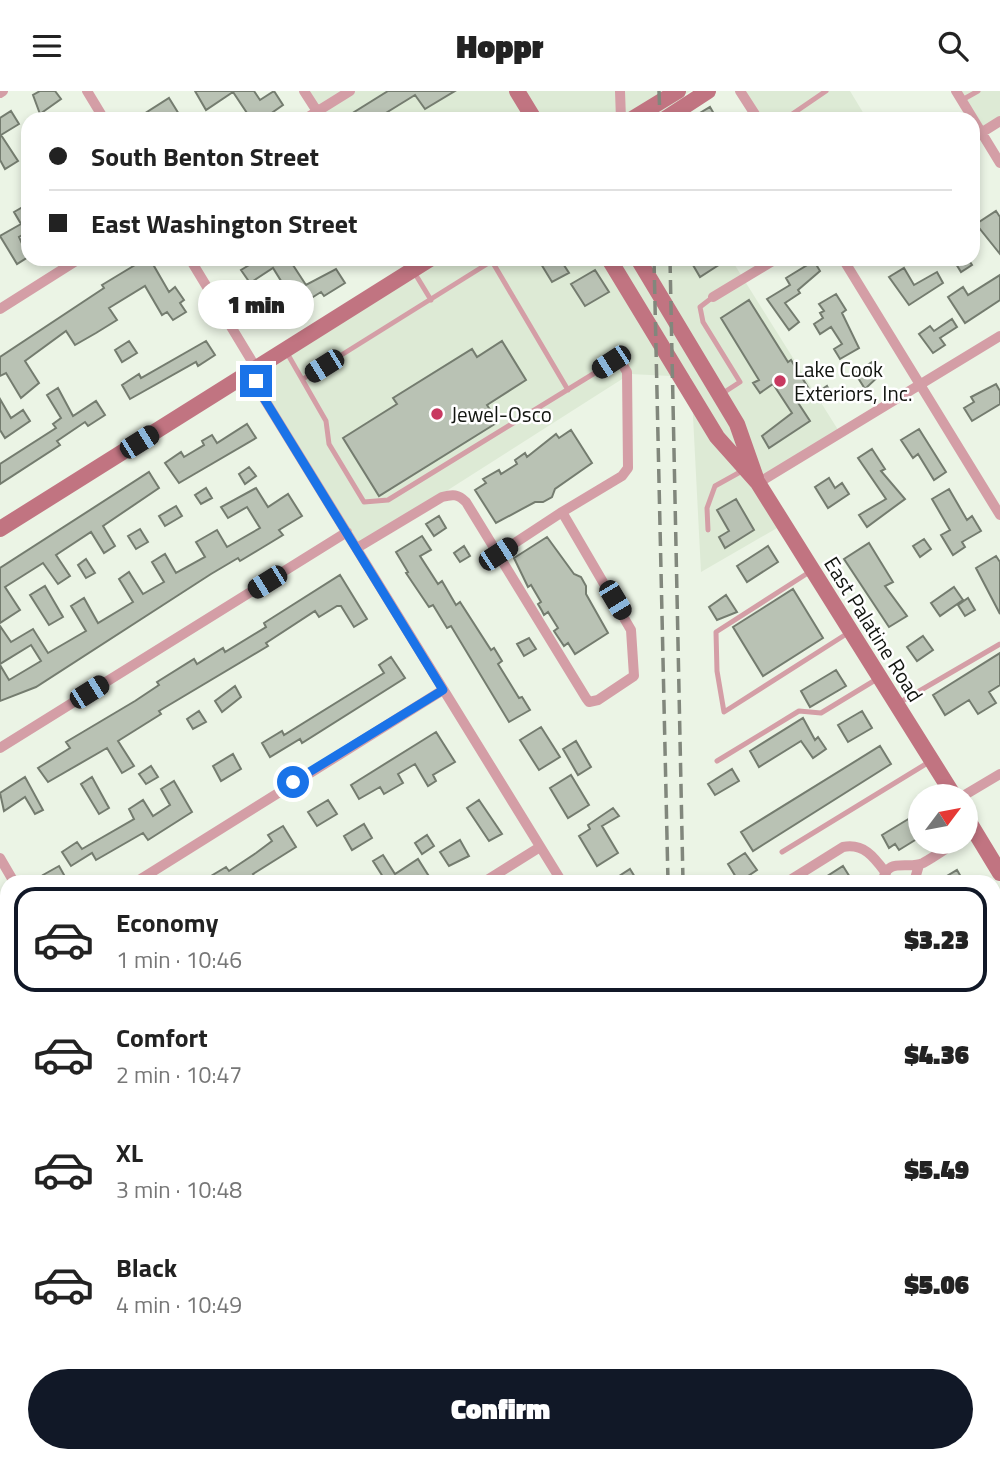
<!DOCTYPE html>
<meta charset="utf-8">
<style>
:root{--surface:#fff;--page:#f2f2f2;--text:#222;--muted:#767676;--line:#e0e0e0;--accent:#111827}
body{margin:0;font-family:"Titillium Web",sans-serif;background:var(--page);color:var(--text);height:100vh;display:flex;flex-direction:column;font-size:26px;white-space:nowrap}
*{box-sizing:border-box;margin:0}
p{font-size:23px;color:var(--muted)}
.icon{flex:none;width:38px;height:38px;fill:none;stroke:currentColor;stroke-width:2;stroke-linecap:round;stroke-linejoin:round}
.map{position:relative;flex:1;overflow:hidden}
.side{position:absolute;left:0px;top:784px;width:1001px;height:588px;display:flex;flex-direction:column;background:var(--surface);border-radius:21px 21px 0 0;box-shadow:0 4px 10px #0003}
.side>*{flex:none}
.banner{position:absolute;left:21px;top:21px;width:959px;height:154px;border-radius:21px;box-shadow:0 4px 10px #0003;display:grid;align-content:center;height:154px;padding:0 28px;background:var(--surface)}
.needle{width:46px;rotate:58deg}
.tools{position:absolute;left:908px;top:693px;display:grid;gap:14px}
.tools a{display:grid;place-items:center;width:70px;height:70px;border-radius:50%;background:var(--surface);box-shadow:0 4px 10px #0003;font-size:35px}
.end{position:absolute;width:32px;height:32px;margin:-16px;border:9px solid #1a73e8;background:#fff;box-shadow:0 0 0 4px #fff}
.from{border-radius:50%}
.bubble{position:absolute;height:49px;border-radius:24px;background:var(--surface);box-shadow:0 4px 10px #0003;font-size:23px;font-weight:800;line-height:49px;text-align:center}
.car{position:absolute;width:21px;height:42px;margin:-21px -10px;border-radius:9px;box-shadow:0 0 5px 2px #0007;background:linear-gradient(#222 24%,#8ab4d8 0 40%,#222 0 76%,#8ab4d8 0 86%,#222 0)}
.banner b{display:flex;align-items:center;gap:24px;height:66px;font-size:26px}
.banner b+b{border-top:2px solid var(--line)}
.banner i{width:18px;height:18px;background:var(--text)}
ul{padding:12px 0 0;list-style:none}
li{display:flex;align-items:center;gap:21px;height:105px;margin:0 14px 10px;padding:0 14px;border:4px solid transparent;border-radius:21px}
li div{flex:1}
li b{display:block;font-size:26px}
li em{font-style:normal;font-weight:800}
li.active{border-color:var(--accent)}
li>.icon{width:63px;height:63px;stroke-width:1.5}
.button{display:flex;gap:14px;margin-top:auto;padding:14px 28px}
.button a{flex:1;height:80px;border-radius:42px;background:var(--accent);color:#fff;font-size:28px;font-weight:800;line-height:80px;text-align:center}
header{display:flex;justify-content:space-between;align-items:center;height:91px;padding:0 28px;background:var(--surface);font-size:32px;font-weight:800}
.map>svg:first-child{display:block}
</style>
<header><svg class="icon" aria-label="menu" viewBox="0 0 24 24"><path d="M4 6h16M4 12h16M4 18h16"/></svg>Hoppr<svg class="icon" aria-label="search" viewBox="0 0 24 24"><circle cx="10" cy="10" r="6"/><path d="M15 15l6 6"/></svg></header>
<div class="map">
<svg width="1000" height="1372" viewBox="0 0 1000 1372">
<rect width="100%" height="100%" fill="#ebf4e5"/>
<path fill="#ddead5" d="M305,0H691L684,4L687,28H322Z
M740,0H850L867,28H758Z
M956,0H1000V30L982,42Z
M406,168H731L840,342L758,392L784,433L701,481L691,286L630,283L357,457L260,301L256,277L412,178Z
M7,1310V1365H654V1372H0V1315Z"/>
<path fill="#b9c2b4" stroke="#747c6f" stroke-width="2" d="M40,0H55L61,8L40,23L33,4Z
M195,0H254L260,9L274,0L283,14L263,28H251L233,1L206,19Z
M388,0H455L425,18L415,4L376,28H343Z
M169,7L182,28H136Z
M710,16L717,28H690Z
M11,20L19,33L1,44L18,70L5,78L0,69V27Z
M28,113V145L26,142L19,146L28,166L17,173L0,145L21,133L14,121Z
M996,120L1000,126V163L976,133Z
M131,168H166L154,175L169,201L175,196L184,209L180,212L186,221L173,229L167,221L162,224L145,195L109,217L117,229L96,242L75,254L66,240L25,270L39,292L21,307L6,282L0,285V266L104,197L102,194L135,174Z
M259,168H289L306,194L336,178L345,192L324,205L321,201L275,230L264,213L286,198L273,177L250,192L241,179Z
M538,168H560L569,182L552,191Z
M703,168H728L700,186L693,174Z
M953,168H968L972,174L961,181Z
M814,170L820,180L798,199L800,202L785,212L799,231L789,239L767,208L790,194L786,187Z
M904,177L914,194L937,181L943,192L909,214L889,186Z
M595,179L609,201L585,215L571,193Z
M1000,184V209L965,232L948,206L963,196L968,204Z
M836,203L846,219L842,222L859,257L840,268L834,258L842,253L831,236L820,243L814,233L823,227L820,222L824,220L819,213Z
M749,209L788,271L791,269L809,298L795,307L810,330L769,357L762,345L792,322L773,293L760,302L753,292L759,289L721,227Z
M952,228L957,236L940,247L945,254L933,262L919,243L930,235L934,240Z
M129,250L137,262L122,271L115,259Z
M206,250L215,264L198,275L196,271L130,308L122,294L139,283L141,287Z
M502,250L526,289L487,314L498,331L379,405L343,347L397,313L393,307L472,258L477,266Z
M872,271L881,283L865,298L855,282Z
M996,293L1000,300V313L972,330L964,317L974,311L971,306Z
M827,295L832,304L822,311L816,302Z
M58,297L73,325L96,310L105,324L88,335L85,331L57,350L60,354L0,393V373L56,337L53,333L61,327L47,304Z
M0,308L11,327L23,319L30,330L5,347L0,339Z
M247,333L256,347L179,392L165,372L181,361L184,366L204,354L202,350L212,344L217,352Z
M919,338L946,381L934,389L918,363L913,367L901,349Z
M571,339L592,372L555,398L552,406L543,411H535L496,432L475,399L486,392L483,388L499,379L501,383L517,373L515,369L525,362L527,366L556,343L559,347Z
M872,358L885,378L881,380L905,408L867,436L859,424L886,408L858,367Z
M249,376L256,385L245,393L239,383Z
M149,381L159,397L103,435L115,455L104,462L91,441L56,464L70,485L58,493L43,472L5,496L20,519L0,532V477Z
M829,387L835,397L842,392L849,403L828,417L815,396Z
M206,397L212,407L201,413L195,404Z
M256,397L268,416L288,403L302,425L279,439L283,444L260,458L240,470L238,467L211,483L36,596L0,610V574L9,589L41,570L31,554L0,573V535L11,551L33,538L48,562L86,540L71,515L84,507L98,532L133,511L119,488L129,481L143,503L164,491L152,471L165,463L176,482L205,466L196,451L217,439L227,456L260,437L247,416L228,427L221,416Z
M949,398L967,429L972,425L981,440L962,451L965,456L953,464L941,444L950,439L932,408Z
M736,408L754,439L725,457L719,446L729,440L717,419Z
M176,415L182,425L165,435L159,425Z
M439,425L446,437L434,445L426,433Z
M140,438L148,451L136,458L128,445Z
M422,445L431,459L420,465L438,493L442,490L456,514L460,511L491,559L494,557L502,570L498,573L519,607L522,606L530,619L509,631L451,535L447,537L433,514L429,516L406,482L408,481L396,461Z
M547,446L574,483L581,486L586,495V503L608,542L575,563L568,552L564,555L554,540L558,537L548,521L544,524L542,520L538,513L541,511L531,494L528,496L514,467Z
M924,448L931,458L920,466L913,455Z
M869,452L893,491L885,495L907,525L889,536L844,468Z
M464,455L470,465L460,471L454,462Z
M768,455L778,471L747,491L737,475Z
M996,465L1000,471V523L976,477Z
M86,468L95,482L86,487L78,474Z
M340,484L367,528L354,536L341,515H337L319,526L315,520L266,552L268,555L159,620L161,623L118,650L134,675L122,682L107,657L48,691L38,677L70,657L66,651L135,610L159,594L157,591L194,568L197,573L223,557L225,561L266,536L264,532Z
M45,495L63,526L49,534L30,504Z
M954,496L963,509L940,525L931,512Z
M793,498L823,547L763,585L733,536Z
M726,504L737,521L717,529L709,516Z
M968,507L975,519L965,525L958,514Z
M923,545L933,559L917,570L907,556Z
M529,547L536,558L524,565L517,553Z
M1000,562V594L989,601L996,612L978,623L969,609L945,624L933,604Z
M391,566L405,587L302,652L300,648L270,666L262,652L282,640L284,644L384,582L379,574Z
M836,579L846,595L810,616L801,600Z
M235,595L241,606L222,621L215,610Z
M199,620L206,631L193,638L187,628Z
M862,620L872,637L848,651L838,634Z
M803,627L815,649L818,646L826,658L813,667L801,650L759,676L750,660Z
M541,636L560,666L539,679L520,649Z
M436,641L455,671L433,684L436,690L428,695L415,673L398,683L403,692L384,703L380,696L359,708L351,694Z
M576,650L591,676L578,684L563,658Z
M880,655L891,673L753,760L741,741Z
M233,663L241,678L221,690L213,675Z
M151,675L158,686L146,693L139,683Z
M732,678L739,690L715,704L708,693Z
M571,684L589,714L568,727L550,697Z
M25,686L43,719L35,723L25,706L4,720L0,702Z
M92,686L109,717L99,723L81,693Z
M174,690L192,721L148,749L143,742L96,769L92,762L71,775L62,761L77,751L82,758L134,728L129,718L143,709L153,725L170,714L161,698Z
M328,709L337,723L317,735L308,721Z
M479,709L502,743L489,750L467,717Z
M613,717L619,725L602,735L618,762L597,775L579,745L590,738L588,734Z
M920,721V746L899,759L895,753L889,757L882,744Z
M364,733L372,747L352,759L344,745Z
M283,735L296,756L253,783L258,791H201L226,776L229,780L256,762L272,750L268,744Z
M427,744L434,755L422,763L415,752Z
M460,749L469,765L449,775L440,761Z
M745,762L757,779L739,791L728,773Z
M383,764L395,783L418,768L430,787L423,791H381L385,789L373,770Z
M59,775L68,791H48L43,784Z
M843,775L853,791H818Z
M630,778L638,791H610Z
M957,779L964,791H937Z"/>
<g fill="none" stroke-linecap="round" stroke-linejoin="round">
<path stroke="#d49ea6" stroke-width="5" d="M962,9L978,0
M785,28L826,0
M493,172L568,299
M414,181L431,209
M713,206L700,216L703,231L740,291L723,302
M287,262L326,330L329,353L364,411L388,409L611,272L621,271
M303,288L495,168
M708,439L707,417L715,395L742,380
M811,480L716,541L717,580L724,621L848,542
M897,613L1000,553
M717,670L799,620L821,622L877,588
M782,761L929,671
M994,926L1000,922
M127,1365L131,1372
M638,1365V1372
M31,1372L42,1365
M476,1372L487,1365
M585,1372L597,1365"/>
<path stroke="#d49ea6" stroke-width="10" d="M87,0L104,28
M304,0L322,28
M620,0L621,28
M740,0L758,28
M956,0L1000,72
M0,2L3,0
M305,28L350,0
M973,47L1000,30
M190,168L256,277L260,301L562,791
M843,168L1000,424
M713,206L776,168
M0,218L79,168
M758,392L1000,245
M562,421L622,385L628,377L627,281L621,271
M357,457L442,406C453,403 458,403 466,411L586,607L589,611L598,609L634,585L631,539L562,421L498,463
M0,657L347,441
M963,705L1000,683
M0,767L14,791
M136,791L443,599
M484,791L540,756
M787,791L843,756C864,752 874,766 886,782
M883,791C885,765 909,779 923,772C934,766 945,758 956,751
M914,791L919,774
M0,918L7,910
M994,1133L1000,1129
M0,1192L7,1187
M994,1349L1000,1346
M810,1365V1372
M923,1365L927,1372
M958,1372L969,1365"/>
<path stroke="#c17481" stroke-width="16" d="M517,0L534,28
M632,28L678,0
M665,28L708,0
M609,168L717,346L758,392L954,705
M638,168L737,333L756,387
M0,438L430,168
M966,726L1000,782"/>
<path stroke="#81877c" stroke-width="3.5" stroke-dasharray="14 7" stroke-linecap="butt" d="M659,0L660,28
M654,168L668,791
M670,168L683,791
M679,1365V1372
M695,1365V1372"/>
</g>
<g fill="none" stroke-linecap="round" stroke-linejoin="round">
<path stroke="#1a73e8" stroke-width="9" d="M256,290L260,301L443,599L293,691"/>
</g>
<g fill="#c83960" stroke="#fff" stroke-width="2.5">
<circle cx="780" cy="290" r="7"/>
<circle cx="437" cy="323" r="7"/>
</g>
<g text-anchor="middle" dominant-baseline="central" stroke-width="5" stroke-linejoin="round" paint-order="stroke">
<g font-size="21" fill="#121510" stroke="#fff" text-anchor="start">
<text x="794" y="278">Lake Cook<tspan x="794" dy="24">Exteriors, Inc.</tspan></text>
<text x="451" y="323">Jewel-Osco</text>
</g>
<g font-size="21" fill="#121510" stroke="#fff">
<text transform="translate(874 538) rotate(58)">East Palatine Road</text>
</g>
</g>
</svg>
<div class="tools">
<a><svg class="needle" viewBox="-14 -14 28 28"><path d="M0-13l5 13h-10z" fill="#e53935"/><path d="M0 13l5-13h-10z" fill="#767676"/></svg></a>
</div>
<i class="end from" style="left:293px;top:691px"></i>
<i class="end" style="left:256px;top:290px"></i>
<div class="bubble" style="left:198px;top:189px;width:116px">1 min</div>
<i class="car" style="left:611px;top:271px;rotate:237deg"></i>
<i class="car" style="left:324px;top:275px;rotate:238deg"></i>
<i class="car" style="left:139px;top:351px;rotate:58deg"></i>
<i class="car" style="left:498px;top:463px;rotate:57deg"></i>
<i class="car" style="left:267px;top:491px;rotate:238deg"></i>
<i class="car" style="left:615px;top:509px;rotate:149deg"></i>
<i class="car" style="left:89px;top:601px;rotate:58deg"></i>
<div class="banner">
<b><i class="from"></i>South Benton Street</b>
<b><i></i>East Washington Street</b>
</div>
<section class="side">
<ul>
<li class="active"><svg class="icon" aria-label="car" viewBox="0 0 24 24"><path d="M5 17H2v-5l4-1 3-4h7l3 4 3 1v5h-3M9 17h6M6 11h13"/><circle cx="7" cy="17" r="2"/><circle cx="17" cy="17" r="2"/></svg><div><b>Economy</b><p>1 min · 10:46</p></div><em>$3.23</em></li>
<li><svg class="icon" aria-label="car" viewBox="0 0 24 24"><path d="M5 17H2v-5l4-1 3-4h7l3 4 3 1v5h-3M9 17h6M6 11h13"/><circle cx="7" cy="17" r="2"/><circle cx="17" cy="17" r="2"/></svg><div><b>Comfort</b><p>2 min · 10:47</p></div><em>$4.36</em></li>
<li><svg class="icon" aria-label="car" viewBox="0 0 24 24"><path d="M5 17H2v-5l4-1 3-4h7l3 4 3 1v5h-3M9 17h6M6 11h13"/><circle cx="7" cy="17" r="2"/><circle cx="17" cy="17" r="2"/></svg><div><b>XL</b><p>3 min · 10:48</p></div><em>$5.49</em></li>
<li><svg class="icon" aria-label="car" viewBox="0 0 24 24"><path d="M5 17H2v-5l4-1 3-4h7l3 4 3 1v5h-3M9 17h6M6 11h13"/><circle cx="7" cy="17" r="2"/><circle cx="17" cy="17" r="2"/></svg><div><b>Black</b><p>4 min · 10:49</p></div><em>$5.06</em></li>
</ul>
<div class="button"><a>Confirm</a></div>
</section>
</div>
